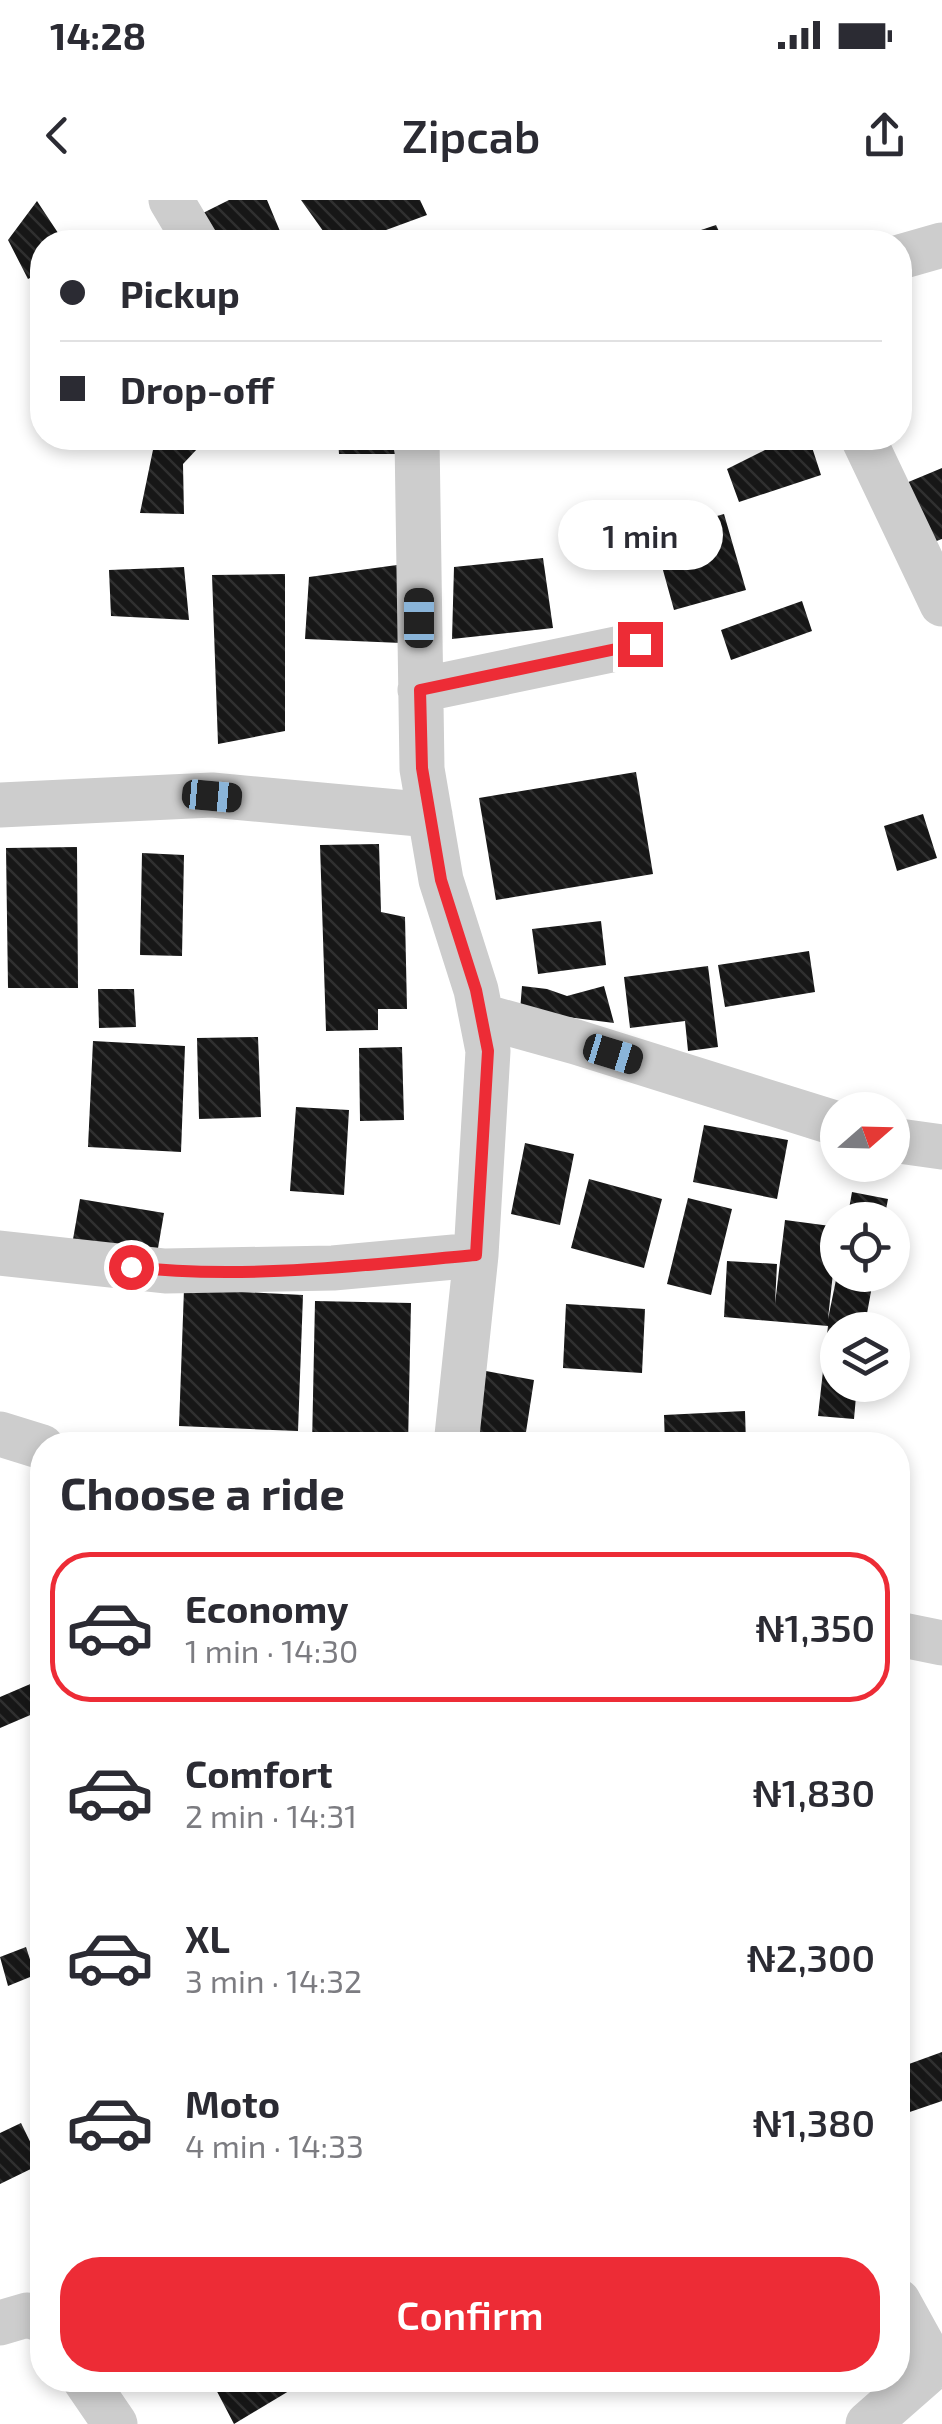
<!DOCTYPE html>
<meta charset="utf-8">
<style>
:root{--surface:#fff;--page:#f2f2f3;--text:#2b2b33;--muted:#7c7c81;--line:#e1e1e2;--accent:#ed2c36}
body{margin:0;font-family:"Exo 2",sans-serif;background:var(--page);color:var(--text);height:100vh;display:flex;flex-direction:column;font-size:38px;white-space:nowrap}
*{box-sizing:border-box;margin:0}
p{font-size:32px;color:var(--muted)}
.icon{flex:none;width:55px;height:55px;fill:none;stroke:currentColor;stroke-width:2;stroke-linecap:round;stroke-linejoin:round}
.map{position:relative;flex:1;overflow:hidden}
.drawer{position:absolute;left:30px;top:1232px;width:880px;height:960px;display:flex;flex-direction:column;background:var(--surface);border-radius:40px;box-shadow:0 5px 15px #0003}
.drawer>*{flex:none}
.hud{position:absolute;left:30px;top:30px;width:882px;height:220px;border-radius:40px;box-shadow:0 5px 15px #0003;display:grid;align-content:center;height:220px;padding:0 30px;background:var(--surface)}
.needle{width:65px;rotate:70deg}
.buttons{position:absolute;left:820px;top:892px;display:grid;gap:20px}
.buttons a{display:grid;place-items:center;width:90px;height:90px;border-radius:50%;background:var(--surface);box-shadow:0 5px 15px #0003;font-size:50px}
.end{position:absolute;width:45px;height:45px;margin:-22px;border:12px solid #ed2c36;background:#fff;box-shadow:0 0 0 5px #fff}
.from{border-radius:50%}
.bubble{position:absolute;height:70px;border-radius:35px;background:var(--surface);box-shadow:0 5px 15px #0003;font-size:32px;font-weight:600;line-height:70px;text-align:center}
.car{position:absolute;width:30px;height:60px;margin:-30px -15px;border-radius:12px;box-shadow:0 0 8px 2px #0007;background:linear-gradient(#222 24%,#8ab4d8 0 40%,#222 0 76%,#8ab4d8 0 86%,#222 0)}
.hud b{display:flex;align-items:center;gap:35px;height:95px;font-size:38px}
.hud b+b{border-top:2px solid var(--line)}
.hud i{width:25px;height:25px;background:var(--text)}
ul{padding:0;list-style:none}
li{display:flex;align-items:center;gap:30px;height:150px;margin:0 20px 15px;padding:0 10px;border:5px solid transparent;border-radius:40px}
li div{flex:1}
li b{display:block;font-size:38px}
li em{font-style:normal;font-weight:600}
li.on{border-color:var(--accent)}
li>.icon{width:90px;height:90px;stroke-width:1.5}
h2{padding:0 30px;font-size:45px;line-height:120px}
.cta{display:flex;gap:20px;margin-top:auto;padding:20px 30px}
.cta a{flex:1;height:115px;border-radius:40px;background:var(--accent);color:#fff;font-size:40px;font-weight:600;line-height:115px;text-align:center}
.status{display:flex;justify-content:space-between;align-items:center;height:70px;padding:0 50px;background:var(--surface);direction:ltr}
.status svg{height:28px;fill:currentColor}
header{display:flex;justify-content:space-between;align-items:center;height:130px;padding:0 30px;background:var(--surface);font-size:45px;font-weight:600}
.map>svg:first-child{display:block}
</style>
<div class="status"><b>14:28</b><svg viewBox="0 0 49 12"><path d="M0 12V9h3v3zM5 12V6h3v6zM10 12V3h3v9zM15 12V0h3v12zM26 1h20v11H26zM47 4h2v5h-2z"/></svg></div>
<header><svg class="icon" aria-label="back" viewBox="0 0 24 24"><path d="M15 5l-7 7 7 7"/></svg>Zipcab<svg class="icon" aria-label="share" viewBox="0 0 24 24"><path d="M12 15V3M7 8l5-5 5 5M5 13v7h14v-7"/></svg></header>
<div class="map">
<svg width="942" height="2224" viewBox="0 0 942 2224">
<defs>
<pattern id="building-back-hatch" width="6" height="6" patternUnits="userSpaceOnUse" patternTransform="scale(2.5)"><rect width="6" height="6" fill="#171717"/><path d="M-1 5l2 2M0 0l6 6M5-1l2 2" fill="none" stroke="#303030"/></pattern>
</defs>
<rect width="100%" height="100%" fill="#fff"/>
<path fill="url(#building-back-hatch)" d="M229,0H267L282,36L247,42H215L201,14Z
M301,0H420L427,15L367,37L432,31L435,42H368L367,37L352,42H331Z
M37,1L64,42H42V72L28,79L8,40Z
M716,25L724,42H665Z
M338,238H392L395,254H339Z
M789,238H809L821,275L739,302L727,269Z
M154,245L198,248L183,264L184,314L140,313Z
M942,268V339L931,343L906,283Z
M724,314L746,390L674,410L653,334Z
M543,358L553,428L452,439L454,367Z
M397,365L402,443L305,439L309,377Z
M184,367L189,420L111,416L109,370Z
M285,374V531L218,544L212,375Z
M802,401L812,431L731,460L721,430Z
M636,572L653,674L496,700L479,598Z
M923,614L937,658L897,671L884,626Z
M379,644L381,712L405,717L407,809H378V830L326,831L320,645Z
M77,647L78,788H8L6,648Z
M142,653L184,655L182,756L140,755Z
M601,721L606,765L538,774L532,729Z
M809,751L815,792L725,807L718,765Z
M708,766L718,847L688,851L685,821L630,828L624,777Z
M522,786L547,789L567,796L604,786L614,823L520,811Z
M98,789H134L136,827L99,828Z
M258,837L261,917L199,919L197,838Z
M93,841L185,846L181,952L88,947Z
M402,847L404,920L360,921L359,848Z
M296,907L349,910L344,995L290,991Z
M704,925L788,940L777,999L693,982Z
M525,943L574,954L560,1025L511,1014Z
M589,979L662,999L644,1068L571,1048Z
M852,992L888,999L884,1020H847Z
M688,998L732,1009L711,1095L667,1084Z
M80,999L164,1013L156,1060L72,1045Z
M785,1020L838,1027L828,1119L837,1075H874L864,1130H838V1185H857L854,1219L818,1216L828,1126L724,1117L727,1061L777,1064L775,1104Z
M184,1089L303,1095L298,1231L179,1226Z
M315,1101L411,1103L408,1245H312Z
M566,1104L645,1109L642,1173L563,1168Z
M486,1171L534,1180L524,1245L474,1242Z
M745,1211L746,1245H665L664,1215Z
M42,1479V1510L0,1528V1497Z
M26,1747L35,1775L8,1786L0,1757Z
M942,1852V1901L898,1916V1868Z
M21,1923L41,1964L0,1984V1933Z
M211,2180H296L299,2185L234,2224Z"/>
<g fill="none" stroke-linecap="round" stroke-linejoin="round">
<path stroke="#cdcdcd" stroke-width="45" d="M171,0L196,42
M900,57L942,45
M417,238L422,569L441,680L476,790L488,851L476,1055L456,1245
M863,238L942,404
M420,490L640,444
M0,605L212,595L430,615
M482,816L576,842L838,924
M892,940L942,947
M0,1053L165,1071L333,1068L476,1055
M0,1234L42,1247
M898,1434L942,1443
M898,2101L934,2166
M0,2123L27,2115L42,2120
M85,2180L115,2224
M868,2224L934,2166L942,2163"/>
</g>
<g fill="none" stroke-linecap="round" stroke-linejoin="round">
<path stroke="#ed2c36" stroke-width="12" d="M131,1067C243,1080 364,1065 476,1055L488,851L476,790L441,680L422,568L420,490L640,444"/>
</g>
</svg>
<div class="buttons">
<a><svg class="needle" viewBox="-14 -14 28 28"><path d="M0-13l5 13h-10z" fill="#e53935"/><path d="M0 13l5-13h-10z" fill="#7c7c81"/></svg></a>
<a><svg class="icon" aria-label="locate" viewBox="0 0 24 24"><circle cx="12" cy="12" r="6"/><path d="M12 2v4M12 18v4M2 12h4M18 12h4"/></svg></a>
<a><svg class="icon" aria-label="layers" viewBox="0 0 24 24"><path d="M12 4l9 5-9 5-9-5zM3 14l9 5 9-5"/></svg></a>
</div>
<i class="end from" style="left:131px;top:1067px"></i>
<i class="end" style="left:640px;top:444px"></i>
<div class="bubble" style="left:558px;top:300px;width:165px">1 min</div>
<i class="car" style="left:419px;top:418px;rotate:0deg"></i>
<i class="car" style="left:212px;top:596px;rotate:95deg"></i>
<i class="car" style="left:613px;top:854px;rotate:107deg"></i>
<div class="hud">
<b><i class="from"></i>Pickup</b>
<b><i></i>Drop-off</b>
</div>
<section class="drawer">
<h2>Choose a ride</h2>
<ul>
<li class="on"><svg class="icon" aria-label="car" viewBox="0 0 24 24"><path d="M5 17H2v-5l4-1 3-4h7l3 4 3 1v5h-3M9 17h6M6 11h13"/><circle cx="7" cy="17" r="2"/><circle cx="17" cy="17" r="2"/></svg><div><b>Economy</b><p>1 min · 14:30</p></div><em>₦1,350</em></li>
<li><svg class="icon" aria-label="car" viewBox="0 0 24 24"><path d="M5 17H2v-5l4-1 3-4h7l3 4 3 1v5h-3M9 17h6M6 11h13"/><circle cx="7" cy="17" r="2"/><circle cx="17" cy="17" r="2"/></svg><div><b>Comfort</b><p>2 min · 14:31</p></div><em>₦1,830</em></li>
<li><svg class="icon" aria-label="car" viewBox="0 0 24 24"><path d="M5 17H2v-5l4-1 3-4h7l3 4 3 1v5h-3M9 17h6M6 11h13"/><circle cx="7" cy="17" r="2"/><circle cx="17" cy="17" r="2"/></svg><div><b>XL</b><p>3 min · 14:32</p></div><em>₦2,300</em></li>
<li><svg class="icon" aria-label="car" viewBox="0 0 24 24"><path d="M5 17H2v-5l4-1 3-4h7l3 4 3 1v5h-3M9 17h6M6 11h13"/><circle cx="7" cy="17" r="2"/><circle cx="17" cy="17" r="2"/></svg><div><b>Moto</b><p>4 min · 14:33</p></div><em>₦1,380</em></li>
</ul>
<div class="cta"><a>Confirm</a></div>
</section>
</div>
